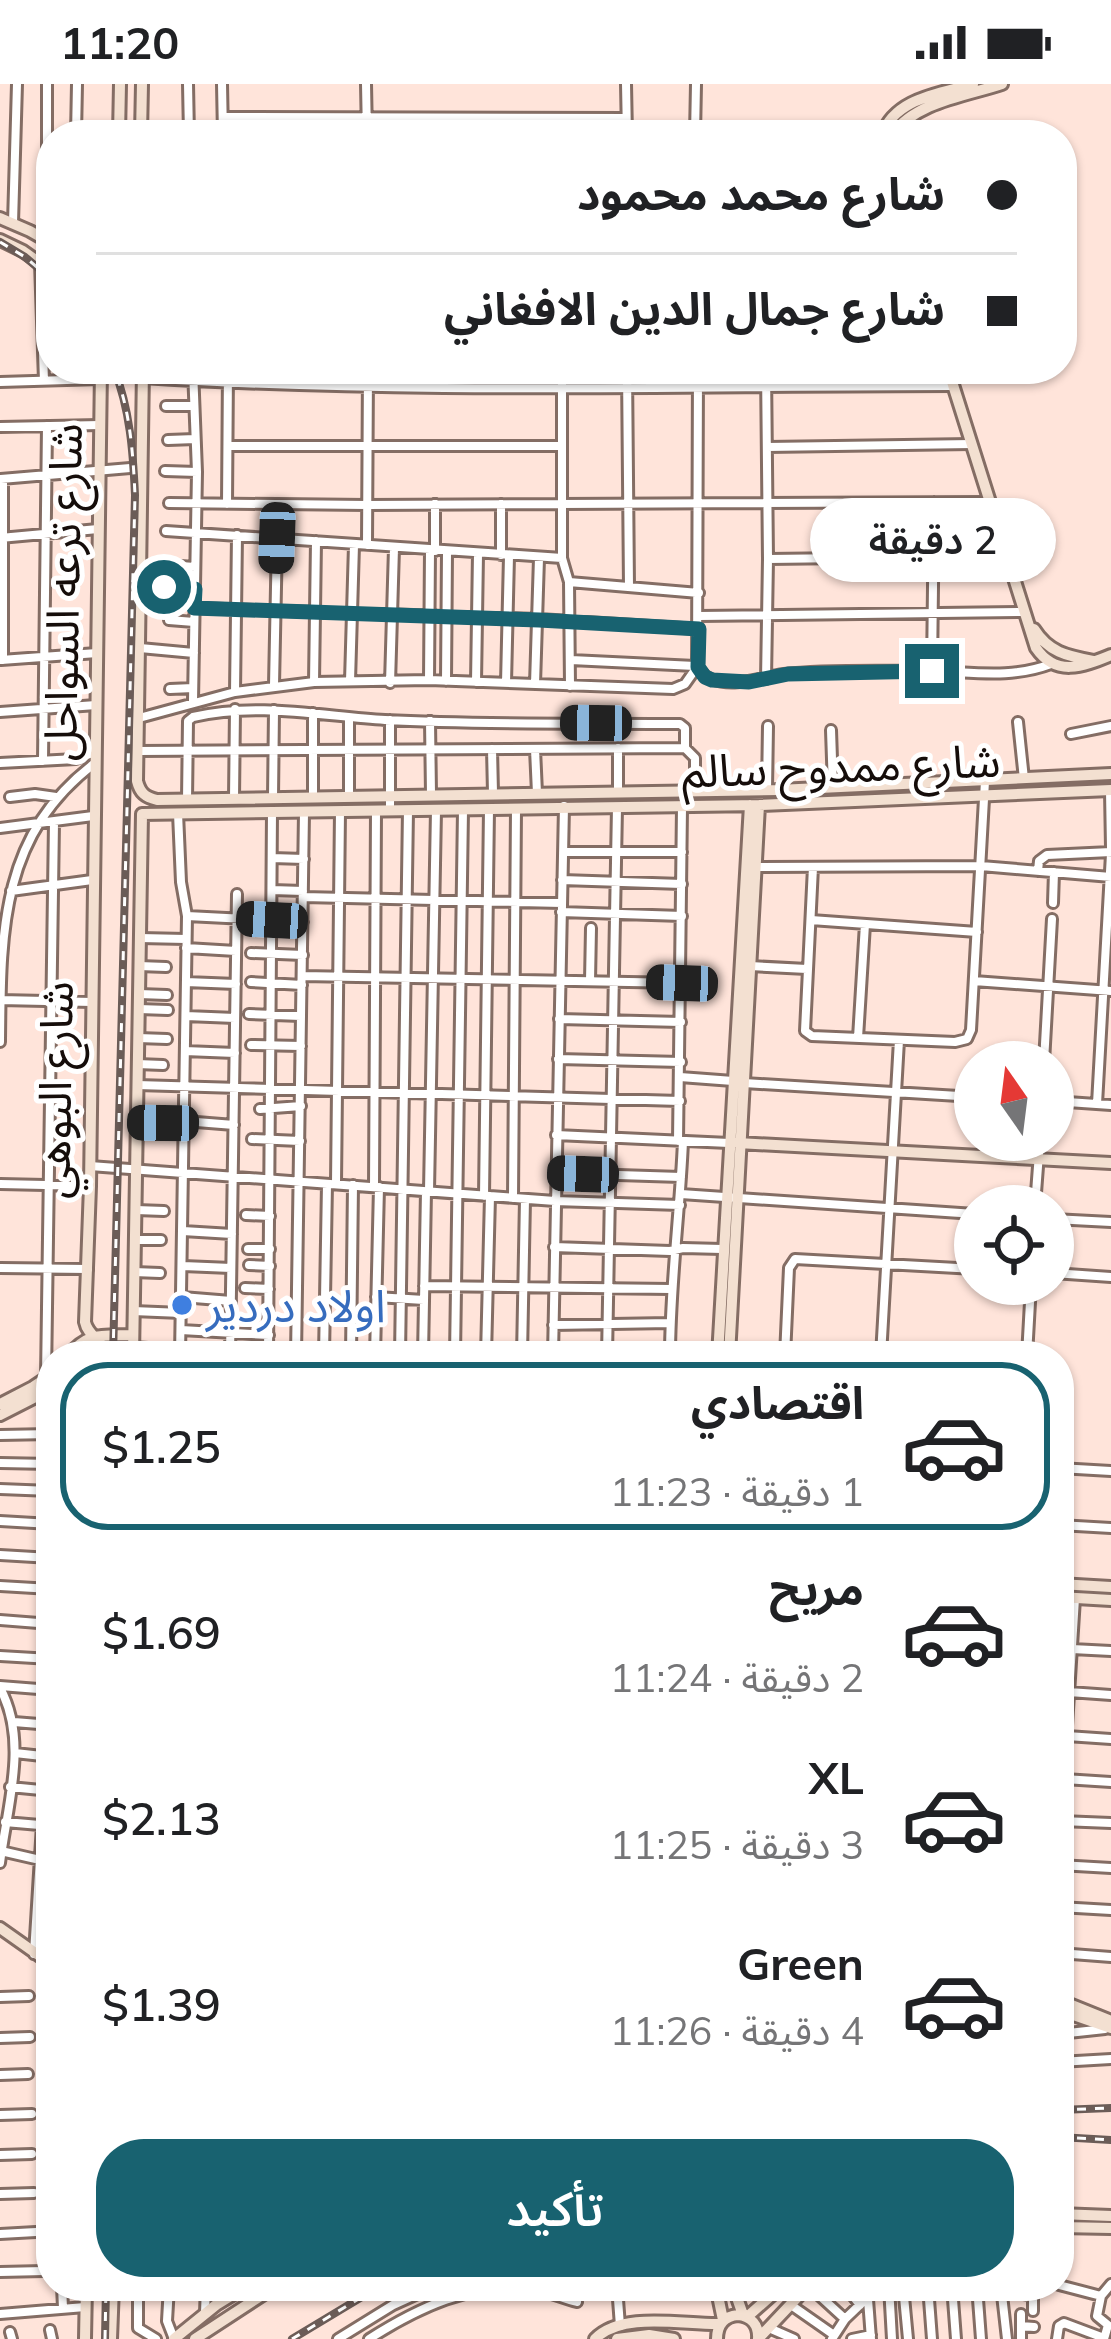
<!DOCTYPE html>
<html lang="ar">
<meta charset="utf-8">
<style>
:root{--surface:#fff;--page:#f2f2f2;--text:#202124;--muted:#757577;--line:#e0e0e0;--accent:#186270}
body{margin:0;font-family:Mulish,"Noto Sans Arabic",sans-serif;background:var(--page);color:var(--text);direction:rtl;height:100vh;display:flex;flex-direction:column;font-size:45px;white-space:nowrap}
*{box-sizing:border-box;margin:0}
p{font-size:39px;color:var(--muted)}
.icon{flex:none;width:66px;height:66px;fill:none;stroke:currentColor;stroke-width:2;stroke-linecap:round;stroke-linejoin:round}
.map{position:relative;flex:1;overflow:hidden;direction:ltr}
.details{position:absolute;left:36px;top:1257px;width:1038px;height:960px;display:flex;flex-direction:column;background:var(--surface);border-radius:48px;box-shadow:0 3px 9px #0004;direction:rtl}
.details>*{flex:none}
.guide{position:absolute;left:36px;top:36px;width:1041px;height:264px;border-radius:48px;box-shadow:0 3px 9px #0004;direction:rtl;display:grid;align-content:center;height:264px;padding:0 60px;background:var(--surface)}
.needle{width:78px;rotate:346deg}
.tools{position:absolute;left:954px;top:957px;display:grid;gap:24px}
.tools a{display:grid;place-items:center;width:120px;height:120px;border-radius:50%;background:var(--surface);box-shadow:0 3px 9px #0004;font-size:60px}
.end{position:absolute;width:54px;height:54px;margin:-27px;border:15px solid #186270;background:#fff;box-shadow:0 0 0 6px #fff}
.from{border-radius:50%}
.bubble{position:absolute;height:84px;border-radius:42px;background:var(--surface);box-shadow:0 3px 9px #0004;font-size:39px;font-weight:600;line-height:84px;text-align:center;direction:rtl}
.car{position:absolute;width:36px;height:72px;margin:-36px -18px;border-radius:15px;box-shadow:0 0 9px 3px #0007;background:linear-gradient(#222 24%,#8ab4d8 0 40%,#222 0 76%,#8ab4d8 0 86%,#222 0)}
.guide b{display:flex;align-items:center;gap:42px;height:114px;font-size:45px}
.guide b+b{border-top:3px solid var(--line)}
.guide i{width:30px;height:30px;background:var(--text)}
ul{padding:21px 0 0;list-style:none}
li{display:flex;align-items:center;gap:36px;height:168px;margin:0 24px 18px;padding:0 36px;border:6px solid transparent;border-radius:48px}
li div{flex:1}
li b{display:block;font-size:45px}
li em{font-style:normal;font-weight:600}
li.on{border-color:var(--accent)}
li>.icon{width:108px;height:108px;stroke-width:1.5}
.button{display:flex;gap:24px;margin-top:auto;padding:24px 60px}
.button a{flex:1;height:138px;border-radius:48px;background:var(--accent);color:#fff;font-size:48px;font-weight:600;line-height:138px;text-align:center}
.status{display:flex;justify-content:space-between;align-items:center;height:84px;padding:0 60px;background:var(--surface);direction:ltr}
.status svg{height:33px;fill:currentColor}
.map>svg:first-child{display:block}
</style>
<div class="status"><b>11:20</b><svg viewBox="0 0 49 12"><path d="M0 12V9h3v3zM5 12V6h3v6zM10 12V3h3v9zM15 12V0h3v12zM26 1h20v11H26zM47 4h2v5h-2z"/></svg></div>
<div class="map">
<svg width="1111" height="2255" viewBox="0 0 1111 2255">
<rect width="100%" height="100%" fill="#ffe4da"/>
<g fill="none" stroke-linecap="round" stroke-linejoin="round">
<defs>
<path id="street" d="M47,0V155
M188,0L189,51
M222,0L223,51
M366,0L367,51
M626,0L627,51
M223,33L626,34
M76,51L77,0
M695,51L696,0
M13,139L17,0
M40,178L44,297
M562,285V474L569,498L570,602
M627,285L629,503
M766,285L768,475L766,595
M143,294C412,311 684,302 953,302
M0,298L100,295
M166,322H194
M0,343L100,341
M168,356L195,355
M228,362H562
M767,363L972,360
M165,387L197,388
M1,395L142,383
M3,395V576
M169,419L367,421L989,418
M227,420L228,285
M166,447L562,474
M0,454L98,445
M367,461L368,285
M435,467V420
M501,471V420
M768,475L1006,472
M166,481L195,483
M569,498L699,509
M164,503L195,505
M194,524L539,535L699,545
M699,532L1024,528
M169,536L194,538
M140,564L194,569
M1,576L97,569
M571,576L695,582
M697,583C702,588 704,593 711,595C736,604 760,593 784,590C828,585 887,587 932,587C974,588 1011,595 1051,580
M697,583L698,285
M932,587L934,418
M429,596L430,466
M350,597L354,461
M446,597L447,468
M314,598L316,457
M476,598L478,470
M390,599L394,464
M506,599L509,472
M535,600L539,474
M274,601L277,454
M170,605L193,604
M235,608L237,451
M193,617L197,388L193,285
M0,628L96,621
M313,629V713
M139,634L235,608L314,598L429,596L673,605L685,600L697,583
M390,636V726
M430,637L431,710
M1018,638L1024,695
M831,646L833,704
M1071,650L1111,642
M618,664V707
M492,665L493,709
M535,665L537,709
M138,667L685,664L695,674V707
M43,677L47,342
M0,679L76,675L95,668
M767,706L768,642
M1110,707L1111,764
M349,712V633
M10,713L35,710L56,713
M273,714L274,626
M234,715L235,625
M187,716L188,637L193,633C257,618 321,632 385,636C483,641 582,639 680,640L685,644V664
M178,729L181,798L187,832L180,1272
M0,744L93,732
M563,768H682
M272,774L304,775
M753,783L981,782L1111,793
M813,783L805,947L812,952L955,958L967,955L971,946L985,697
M1038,787L1039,777L1047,771L1111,768
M562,796L682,800
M272,806L303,807
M11,807L92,796
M303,813L562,819
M1053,819L1054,788
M561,828L682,832
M187,832L303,838
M811,836L977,848
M140,854L186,855
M186,864L236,867
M251,869L303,871
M139,882L166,883
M750,882L807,885
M302,892L682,899
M590,897L591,844
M974,897L1111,907
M186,898L236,900
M251,898L302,901
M139,910L167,911
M0,916L92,918
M139,925L168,926
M249,930L301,932
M186,932L235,934
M559,935L681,938
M138,954L167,955
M858,954L865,840
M0,958C1,847 0,751 95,679
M251,961L301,962
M185,967L235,969
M558,975L681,978
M1044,978L1052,835
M137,980L163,981
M680,993L733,997
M744,999L975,1013
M137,1001L680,1017
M1053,1017L1111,1021
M1097,1020L1111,770
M260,1025L301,1022
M184,1037L234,1041
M136,1038H163
M556,1051L729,1059
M252,1055L300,1057
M678,1057L682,723
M90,1082L555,1117L680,1121
M555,1089L681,1093
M0,1100L90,1102
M336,1100L340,727
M374,1103L376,727
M429,1107L436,726
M681,1110L975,1130
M484,1112L489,725
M513,1114L516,725
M1035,1122L1040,1056
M136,1126L164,1127
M246,1131L270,1132
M1053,1135L1111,1138
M183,1147L232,1150
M135,1156H161
M554,1163L670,1167L683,1164L722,1165
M248,1165H270
M249,1181L270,1182
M183,1182L231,1184
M0,1184L88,1185
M134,1188L160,1189
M1053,1189L1111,1193
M424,1202L671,1205
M245,1204L269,1205
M182,1213L231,1217
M376,1213L424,1216
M133,1227L182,1229
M553,1241L670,1239
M181,1246L269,1251
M133,1263L163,1265
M729,1266L785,1270
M245,1271L268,1272L272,728
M230,1272L237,810
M296,1272L304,728
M324,1272L327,1100
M351,1272L353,1101
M375,1272L379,1103
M400,1272L408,726
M423,1272L426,1107
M455,1272L463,726
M486,1272L490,1112
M522,1272L525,1115
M553,1272L564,722
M607,1272L617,723
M670,1272C670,1200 680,1129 683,1057
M785,1272L789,1184L795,1175L975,1185
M881,1272L899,956
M1027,1272L1031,1200
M46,1293L54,738
M0,1351L51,1350
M0,1379L51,1380
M1059,1384L1111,1387
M0,1405L51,1407
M0,1437L51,1440
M1059,1441L1111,1444
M0,1471L51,1474
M0,1502L51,1505
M0,1536L51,1540
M1059,1546L1073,1547
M1072,1565L1111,1567
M0,1572L51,1575
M0,1602L51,1606
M0,1604C29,1657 7,1722 0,1779
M1069,1608L1111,1611
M14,1638L51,1641
M1067,1652L1111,1655
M15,1669L51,1673
M1064,1695L1111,1698
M10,1703L51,1707
M1061,1737L1111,1739
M5,1738L51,1742
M1,1767L40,1776L51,1782
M1059,1770L1075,1514
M1059,1781L1111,1784
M1059,1823L1111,1826
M37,1837L51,1838
M1059,1869L1111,1873
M34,1870L42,1741
M45,1877L51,1991
M0,1913L29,1912
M1059,1950L1105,1945
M0,1954L30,1953
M1059,1978L1111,1975
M0,1991L28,1990
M0,2031L32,2030
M0,2071L32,2070
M0,2110L34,2109
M0,2150L36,2148
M0,2188L44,2187
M1059,2201L1101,2212
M62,2202L63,2224
M138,2202V2244L156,2255
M169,2202L167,2237L174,2255
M617,2202L620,2242
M809,2202L845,2235
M845,2202L860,2221
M867,2202L871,2255
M889,2202L892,2255
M903,2202L908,2255
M928,2202L932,2255
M952,2202L956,2255
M977,2202L981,2255
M1001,2202L1007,2255
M1002,2206L1033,2212V2227
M791,2221L834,2251
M205,2229L206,2202
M0,2230L85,2223
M1021,2242L1034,2243
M769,2244L794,2255
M50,2246L52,2255
M10,2248L12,2255
M338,2255L393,2221L435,2202
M369,2255C416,2225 473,2197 531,2205C546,2207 562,2214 577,2218
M832,2255L845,2235L868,2213
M852,2255L871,2251
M1021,2255V2230
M1057,2255L1059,2242L1064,2239L1104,2254
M1104,2255L1108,2241L1097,2232L1101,2212L1111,2200"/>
<path id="secondary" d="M119,51L120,0
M141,51L142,0
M882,51C895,14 939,10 973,0
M892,51C915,18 965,12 1002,0
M0,134L30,147L51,159
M0,156L23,167L51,187
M101,285L90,1102L85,1238C88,1253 104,1256 106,1272
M143,285L137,697C140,709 145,713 157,716L778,706L1111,690
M948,285L1036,564C1056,593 1082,583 1111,571
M1034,545C1049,569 1068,572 1094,577
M738,1059L1111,1079
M68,1272C89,1247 102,1252 132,1251
M133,1272L142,730L759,721L1111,706
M718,1272L750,721
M729,1272L759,721
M0,1320L33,1303L51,1291
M0,1331L51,1305
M1059,1500L1111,1503
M1059,1513L1111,1516
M0,1844L51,1880
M1059,1916L1111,1937
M1059,1926L1111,1944
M1059,2130L1111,2132
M1059,2143L1111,2144
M716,2202L723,2236
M733,2202L743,2231
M747,2233L782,2202
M85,2255L86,2202
M111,2255L113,2202
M174,2255L216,2221L247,2202
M195,2255L276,2202
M595,2255C622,2227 683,2241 720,2240
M617,2255L649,2251L674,2255
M717,2255C717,2241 724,2232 738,2231C751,2232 759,2241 758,2255
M758,2255L808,2202"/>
</defs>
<use href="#street" stroke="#846d64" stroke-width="14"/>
<use href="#secondary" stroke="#846d64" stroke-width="16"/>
<use href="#street" stroke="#fff" stroke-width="8"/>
<use href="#secondary" stroke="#f3e0d1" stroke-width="10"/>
<defs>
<path id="rail" d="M0,158L25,173L51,195
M113,1272L135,411C133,368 130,325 114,285
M1059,2026L1111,2024
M1059,2053L1111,2056
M105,2255L106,2202
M292,2255L380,2202"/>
</defs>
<use href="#rail" stroke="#6b5c57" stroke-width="8"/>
<use href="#rail" stroke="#fff" stroke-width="3" stroke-dasharray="9" stroke-linecap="butt"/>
</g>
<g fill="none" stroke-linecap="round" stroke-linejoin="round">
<path stroke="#186270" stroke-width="15" d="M164,503L195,505L194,524L539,536L699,545L698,583L705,593L712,596L749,598L788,590L932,587"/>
</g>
<circle fill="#3f7fe0" stroke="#fff" stroke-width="4.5" cx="182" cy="1221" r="12"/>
<g text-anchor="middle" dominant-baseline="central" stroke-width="10" stroke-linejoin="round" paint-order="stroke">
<g font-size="45" fill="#150d0a" stroke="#fff">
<text transform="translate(62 508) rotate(-89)">شارع ترعه السواحل</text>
<text transform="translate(841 681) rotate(-2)">شارع ممدوح سالم</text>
<text transform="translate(54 1006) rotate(-89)">شارع البوهي</text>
</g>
<g font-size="45" fill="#366cbe" stroke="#fff" text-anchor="start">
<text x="206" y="1221">اولاد دردير</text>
</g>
</g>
</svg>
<div class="tools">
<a><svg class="needle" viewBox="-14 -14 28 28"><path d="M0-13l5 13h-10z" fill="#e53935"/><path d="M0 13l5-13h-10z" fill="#757577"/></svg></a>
<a><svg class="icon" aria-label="locate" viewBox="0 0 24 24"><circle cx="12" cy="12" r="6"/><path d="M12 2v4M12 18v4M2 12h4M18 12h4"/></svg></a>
</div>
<i class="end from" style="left:164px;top:503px"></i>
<i class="end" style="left:932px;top:587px"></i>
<div class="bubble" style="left:810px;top:414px;width:246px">2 دقيقة</div>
<i class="car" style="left:277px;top:454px;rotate:182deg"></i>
<i class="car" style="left:596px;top:639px;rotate:271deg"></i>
<i class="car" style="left:272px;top:836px;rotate:273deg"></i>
<i class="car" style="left:682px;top:899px;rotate:272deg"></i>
<i class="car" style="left:163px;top:1039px;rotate:271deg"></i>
<i class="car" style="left:583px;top:1090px;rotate:272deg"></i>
<div class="guide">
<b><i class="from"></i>شارع محمد محمود</b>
<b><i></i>شارع جمال الدين الافغاني</b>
</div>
<section class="details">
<ul>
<li class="on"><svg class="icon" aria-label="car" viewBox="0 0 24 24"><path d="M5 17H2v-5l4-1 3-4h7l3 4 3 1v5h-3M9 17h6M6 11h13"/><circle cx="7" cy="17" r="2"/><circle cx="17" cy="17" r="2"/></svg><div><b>اقتصادي</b><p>1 دقيقة · 11:23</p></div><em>$1.25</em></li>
<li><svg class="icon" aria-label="car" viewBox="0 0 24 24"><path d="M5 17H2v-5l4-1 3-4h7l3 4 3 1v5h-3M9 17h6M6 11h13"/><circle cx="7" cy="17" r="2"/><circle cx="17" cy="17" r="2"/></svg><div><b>مريح</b><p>2 دقيقة · 11:24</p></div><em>$1.69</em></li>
<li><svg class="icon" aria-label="car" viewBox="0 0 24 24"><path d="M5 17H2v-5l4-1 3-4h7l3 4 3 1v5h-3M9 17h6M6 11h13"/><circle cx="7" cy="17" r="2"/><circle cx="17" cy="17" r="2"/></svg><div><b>XL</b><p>3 دقيقة · 11:25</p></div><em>$2.13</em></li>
<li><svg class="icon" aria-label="car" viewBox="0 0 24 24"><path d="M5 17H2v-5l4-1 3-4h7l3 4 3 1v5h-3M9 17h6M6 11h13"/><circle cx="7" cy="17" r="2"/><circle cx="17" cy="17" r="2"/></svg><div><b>Green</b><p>4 دقيقة · 11:26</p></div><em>$1.39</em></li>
</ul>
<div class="button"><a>تأكيد</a></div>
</section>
</div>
